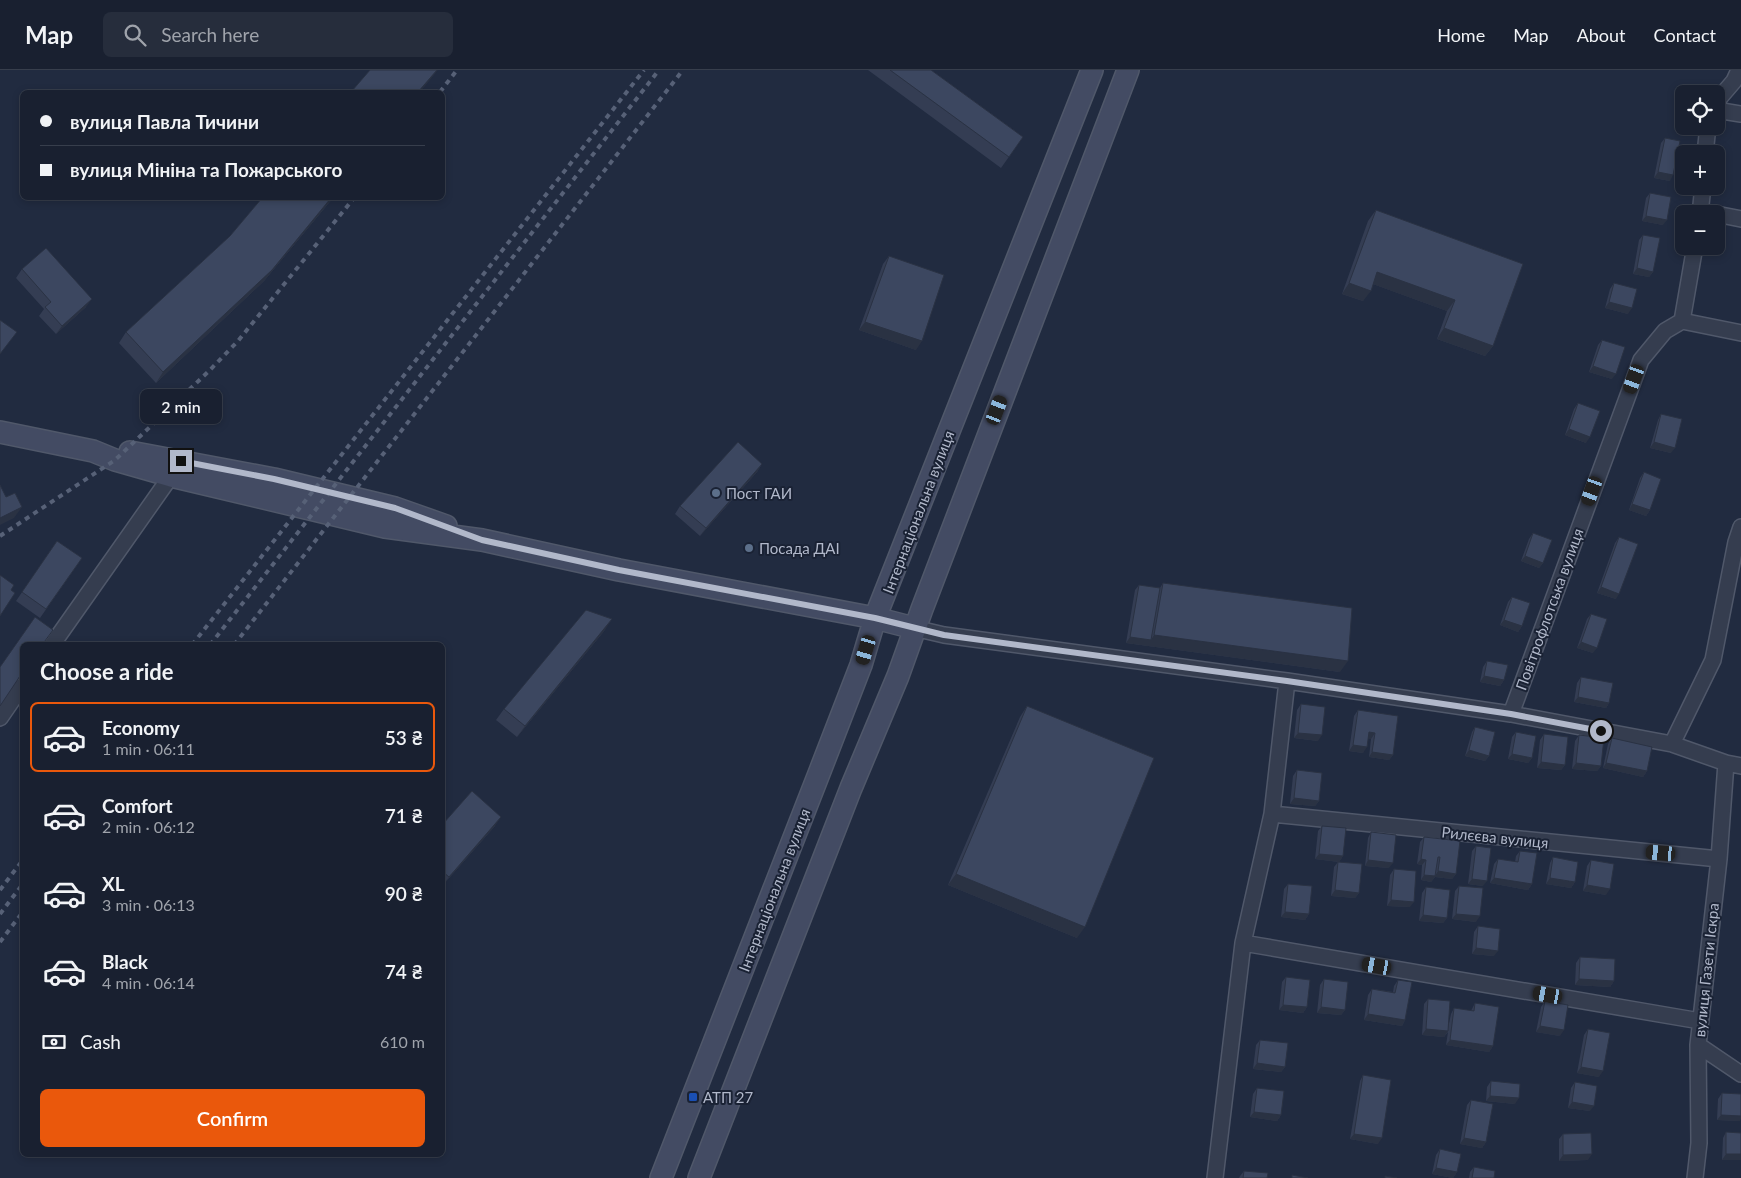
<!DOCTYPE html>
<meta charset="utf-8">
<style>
:root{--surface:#192030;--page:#262d3c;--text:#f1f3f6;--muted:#9fa3ab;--line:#373e4c;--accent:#ea580c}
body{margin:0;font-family:Lato,sans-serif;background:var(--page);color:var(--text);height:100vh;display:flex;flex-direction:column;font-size:19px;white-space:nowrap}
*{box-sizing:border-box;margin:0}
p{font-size:16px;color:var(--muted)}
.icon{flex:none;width:28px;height:28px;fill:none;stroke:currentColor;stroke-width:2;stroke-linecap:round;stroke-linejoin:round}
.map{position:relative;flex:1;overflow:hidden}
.side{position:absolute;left:20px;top:572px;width:425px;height:515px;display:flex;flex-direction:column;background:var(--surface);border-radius:8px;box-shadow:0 2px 8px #0003,0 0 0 1px var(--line)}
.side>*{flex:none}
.banner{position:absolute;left:20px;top:20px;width:425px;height:110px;border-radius:8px;box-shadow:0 2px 8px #0003,0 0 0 1px var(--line);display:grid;align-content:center;height:110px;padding:0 20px;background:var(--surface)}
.tools{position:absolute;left:1675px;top:15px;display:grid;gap:10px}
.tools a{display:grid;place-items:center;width:50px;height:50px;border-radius:8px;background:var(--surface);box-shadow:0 2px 8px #0003,0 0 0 1px var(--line);font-size:25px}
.end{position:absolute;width:22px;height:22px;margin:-11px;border:6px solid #b1b8ca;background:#111;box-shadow:0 0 0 2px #111}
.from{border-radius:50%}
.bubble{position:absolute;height:35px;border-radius:8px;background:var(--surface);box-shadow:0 2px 8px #0003,0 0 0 1px var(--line);font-size:16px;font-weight:600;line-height:35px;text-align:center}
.car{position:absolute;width:15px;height:30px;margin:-15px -8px;border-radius:6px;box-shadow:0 0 4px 1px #0007;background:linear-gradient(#222 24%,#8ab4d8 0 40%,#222 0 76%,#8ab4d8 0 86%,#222 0)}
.banner b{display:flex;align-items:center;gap:18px;height:48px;font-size:19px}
.banner b+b{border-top:1px solid var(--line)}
.banner i{width:12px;height:12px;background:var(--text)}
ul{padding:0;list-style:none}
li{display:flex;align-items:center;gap:15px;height:70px;margin:0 10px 8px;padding:0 10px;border:2px solid transparent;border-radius:8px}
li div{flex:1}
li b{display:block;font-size:19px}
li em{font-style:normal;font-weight:600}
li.on{border-color:var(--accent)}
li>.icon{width:45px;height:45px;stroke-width:1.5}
h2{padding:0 20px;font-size:22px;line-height:60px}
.pay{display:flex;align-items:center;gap:12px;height:55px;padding:0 20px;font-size:19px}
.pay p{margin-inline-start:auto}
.cta{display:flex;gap:10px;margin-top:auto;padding:10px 20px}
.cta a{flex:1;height:58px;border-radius:8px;background:var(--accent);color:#fff;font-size:20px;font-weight:600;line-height:58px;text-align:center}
header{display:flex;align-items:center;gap:30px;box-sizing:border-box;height:70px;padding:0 25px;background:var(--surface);border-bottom:1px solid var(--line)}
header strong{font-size:24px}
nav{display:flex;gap:28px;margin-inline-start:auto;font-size:18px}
.search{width:350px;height:45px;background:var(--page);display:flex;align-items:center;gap:12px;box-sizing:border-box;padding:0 18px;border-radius:8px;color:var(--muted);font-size:19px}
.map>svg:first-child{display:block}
</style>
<header>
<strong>Map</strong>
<div class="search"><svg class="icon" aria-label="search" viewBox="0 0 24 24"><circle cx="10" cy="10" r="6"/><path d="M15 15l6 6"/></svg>Search here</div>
<nav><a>Home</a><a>Map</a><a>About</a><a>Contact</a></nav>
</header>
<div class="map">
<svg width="1741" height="1108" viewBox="0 0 1741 1108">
<rect width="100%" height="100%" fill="#212b40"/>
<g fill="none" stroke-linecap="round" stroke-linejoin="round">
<defs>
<path id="street" d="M1716,32L1734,11L1739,0
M1716,40L1741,44
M1705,84L1708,56
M1700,144L1703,116
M1716,144L1741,149
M1682,251L1695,176
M1682,251L1741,263
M914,558L944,565L1287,611L1511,644L1672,674L1726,693L1741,696
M52,575L171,406
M1511,644L1641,290L1665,261L1682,251
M0,648L22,616
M1672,674L1713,590L1736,472L1741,457
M1272,744L1719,789
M1243,873L1700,951
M1698,975L1741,1004
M1215,1108L1243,873L1272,744L1287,611
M1695,1108L1699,1073L1698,975L1719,789L1726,693"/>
<path id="secondary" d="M0,362L93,381L115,390L171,406L385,457L482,470L619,500L875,548L914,558
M130,382L274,409L395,438L446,456
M661,1108L820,701L861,595L875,548L1092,0
M699,1108L851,718L898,606L922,539L1128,0"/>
</defs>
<use href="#street" stroke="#50586a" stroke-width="18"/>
<use href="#secondary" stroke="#50586a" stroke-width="24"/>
<use href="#street" stroke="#353d4f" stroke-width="15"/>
<use href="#secondary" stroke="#434b63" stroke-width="21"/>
<path stroke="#576177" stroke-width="4" stroke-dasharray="5 5" stroke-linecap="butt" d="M440,22L457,0
M0,466L115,390L209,301L238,271L354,128
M192,575L644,0
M210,575L659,0
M234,575L683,0
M0,820L22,791
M0,844L22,815
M0,872L22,843"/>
</g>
<path fill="#343d53" d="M868,0H931L1023,67L1001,98Z
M1665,68L1670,111L1654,108L1661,73Z
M1650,123L1663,155L1642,151L1646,128Z
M262,128H333L264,211L156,313L119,273L126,262L230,166Z
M1376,140L1493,276L1485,286L1437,269L1447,241L1373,214L1363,231L1342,224L1368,151Z
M1643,165L1653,202L1649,207L1633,204L1639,170Z
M889,186L916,280L859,260L883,194Z
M22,199L86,237L56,264L39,246L44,239L16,208Z
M1614,213L1628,244L1605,238L1610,219Z
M1602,270L1612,309L1589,302L1598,275Z
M1578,333L1586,373L1565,365L1574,339Z
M1661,344L1671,383L1650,378L1658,350Z
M762,394L757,402L700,466L675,444L680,436Z
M1644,402L1650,440L1646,446L1629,440L1640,408Z
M1533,463L1543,493L1539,498L1521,491L1529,469Z
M1619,467L1616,529L1597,523L1615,473Z
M57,471L82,488L40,548L16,531Z
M1163,513L1340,602L1126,573L1135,520L1139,515L1160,518Z
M1512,527L1522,556L1518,562L1500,555L1508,532Z
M1591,544L1593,583L1577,578L1587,549Z
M605,560L517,667L496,650L504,639Z
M1487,591L1504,610L1500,616L1480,612L1483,597Z
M1581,607L1609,633L1606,638L1574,632L1577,613Z
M1301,634L1318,671L1294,668L1297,640Z
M1027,636L1077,868L948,815L1020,647Z
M1358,640L1393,685L1389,690L1369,687L1371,669L1368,668L1363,683L1349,681L1354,646Z
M1475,657L1489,686L1485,691L1465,686L1472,662Z
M1516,662L1532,688L1528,693L1508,689L1512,667Z
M1544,664L1565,695L1561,700L1537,698L1540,670Z
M1579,665L1601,696L1597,701L1572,699L1575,671Z
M1612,668L1647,701L1643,707L1603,698L1608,674Z
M1297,700L1319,731L1315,736L1290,734L1293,706Z
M442,755L495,756L443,815L442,814Z
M1322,756L1343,786L1339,792L1315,789L1318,761Z
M1371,762L1389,798L1365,796L1368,768Z
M1424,767L1456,804L1452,809L1435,807L1431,812L1421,810L1422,795L1417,794L1420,772Z
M1476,776L1483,816L1468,814L1472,781Z
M1520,781L1532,814L1528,820L1490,813L1494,794L1498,789L1515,792L1516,786Z
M1553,787L1575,812L1571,818L1546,814L1550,793Z
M1591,790L1606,825L1583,821L1587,796Z
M1338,792L1359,823L1355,828L1331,826L1334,797Z
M1394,799L1410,837L1387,836L1390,805Z
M1288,814L1309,844L1305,850L1281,847L1284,819Z
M1459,816L1476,852L1452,849L1455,821Z
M1426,817L1447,848L1443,853L1419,851L1422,823Z
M1478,856L1494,886L1472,884L1474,862Z
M1580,887L1614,911L1610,917L1575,915L1576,893Z
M1286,907L1307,937L1303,943L1279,940L1282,912Z
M1324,909L1345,940L1341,945L1317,943L1320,915Z
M1398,910L1405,950L1402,956L1364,950L1368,925L1372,919L1393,922L1394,916Z
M1428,929L1448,958L1451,944L1454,938L1471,941L1475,933L1493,976L1489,982L1446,975L1448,962L1444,967L1422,965L1424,934Z
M1545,931L1560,966L1536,962L1541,937Z
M1588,959L1599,1007L1577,1003L1584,965Z
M1260,970L1285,997L1281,1002L1253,999L1256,975Z
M1363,1005L1378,1074L1350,1069L1360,1011Z
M1491,1011L1515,1034L1486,1031L1487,1017Z
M1575,1012L1590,1041L1568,1038L1571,1018Z
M1257,1018L1281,1045L1277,1051L1250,1047L1253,1024Z
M1722,1023L1740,1051L1717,1050L1718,1029Z
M1471,1030L1486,1072L1482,1078L1460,1074L1467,1035Z
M1726,1062L1741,1090H1722L1723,1068Z
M1563,1064L1588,1090L1559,1091V1069Z
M1440,1079L1457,1102L1453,1108L1432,1104L1436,1085Z
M1474,1097L1494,1108H1469L1470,1102Z
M1244,1101L1267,1108H1239L1240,1106Z"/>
<path fill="#2a3243" d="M437,0H438L420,22H418Z
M1658,102L1673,105L1670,111L1654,108Z
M331,128H333L264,211L156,313L163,302Z
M1646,146L1667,150L1663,155L1642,151Z
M1637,198L1653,202L1649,207L1633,204Z
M1377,202L1455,230L1447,241L1370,213Z
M1349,213L1371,221L1363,231L1342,224Z
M92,229L86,237L56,264L62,256Z
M1609,232L1632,238L1628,244L1605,238Z
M865,252L922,271L916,280L859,260Z
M1444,258L1493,276L1485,286L1437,269Z
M1593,296L1616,304L1612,309L1589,302Z
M1569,359L1590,367L1586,373L1565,365Z
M1654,372L1675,378L1671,383L1650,378Z
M762,394L757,402L700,466L706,458Z
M1632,434L1650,440L1646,446L1629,440Z
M22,437L14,448L0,455V448Z
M1525,486L1543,493L1539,498L1521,491Z
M1601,517L1619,524L1616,529L1597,523Z
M612,549L605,560L517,667L525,656Z
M1504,550L1522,556L1518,562L1500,555Z
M1154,565L1348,591L1340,602L1126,573L1130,567L1151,570Z
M1581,572L1597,578L1593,583L1577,578Z
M1484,606L1504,610L1500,616L1480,612Z
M1578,627L1609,633L1606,638L1574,632Z
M1369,662L1375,663L1371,669L1365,668Z
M1298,663L1322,665L1318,671L1294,668Z
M1353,675L1367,677L1363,683L1349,681Z
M1469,680L1489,686L1485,691L1465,686Z
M1372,682L1393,685L1389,690L1369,687Z
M1512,684L1532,688L1528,693L1508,689Z
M1541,692L1565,695L1561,700L1537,698Z
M1576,693L1601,696L1597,701L1572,699Z
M1606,693L1647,701L1643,707L1603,698Z
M1294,728L1319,731L1315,736L1290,734Z
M501,747L495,756L443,815L449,807Z
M1319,784L1343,786L1339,792L1315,789Z
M1421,789L1426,790L1422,795L1417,794Z
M1368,790L1393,793L1389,798L1365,796Z
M1438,801L1456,804L1452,809L1435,807L1431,812L1421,810L1424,805L1435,806Z
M956,804L1085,857L1077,868L948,815Z
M1494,808L1532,814L1528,820L1490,813Z
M1550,808L1575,812L1571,818L1546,814Z
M1472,809L1487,811L1483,816L1468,814Z
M1587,815L1610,819L1606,825L1583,821Z
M1335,820L1359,823L1355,828L1331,826Z
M1391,830L1414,832L1410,837L1387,836Z
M1285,842L1309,844L1305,850L1281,847Z
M1456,844L1480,846L1476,852L1452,849Z
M1423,845L1447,848L1443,853L1419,851Z
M1476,878L1498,881L1494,886L1472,884Z
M1579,909L1614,911L1610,917L1575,915Z
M1283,935L1307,937L1303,943L1279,940Z
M1321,937L1345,940L1341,945L1317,943Z
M1368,944L1405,950L1402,956L1364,950Z
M1540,956L1564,960L1560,966L1536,962Z
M1426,959L1448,961L1444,967L1422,965Z
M1450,970L1493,976L1489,982L1446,975Z
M1257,993L1285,997L1281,1002L1253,999Z
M1581,997L1603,1001L1599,1007L1577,1003Z
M1490,1026L1519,1028L1515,1034L1486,1031Z
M1572,1032L1594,1036L1590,1041L1568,1038Z
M1254,1042L1281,1045L1277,1051L1250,1047Z
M1721,1045L1741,1046V1049L1740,1051L1717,1050Z
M1354,1064L1382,1068L1378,1074L1350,1069Z
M1464,1068L1486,1072L1482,1078L1460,1074Z
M1592,1084L1588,1090L1559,1091L1563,1085Z
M1726,1084H1741V1090H1722Z
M1436,1098L1457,1102L1453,1108L1432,1104Z"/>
<path fill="#3c4760" stroke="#2a3243" d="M370,0H437L418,22H351Z
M890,0H931L1023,67L1009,87Z
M1665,68L1680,71L1673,105L1658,102Z
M1650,123L1671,127L1667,150L1646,146Z
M262,128H331L272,200L163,302L126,262L230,166Z
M1376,140L1523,194L1493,276L1444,258L1455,230L1377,202L1371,221L1349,213Z
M1643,165L1660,168L1653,202L1637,198Z
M46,178L92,229L62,256L45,237L51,232L22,199Z
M889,186L944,205L922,271L865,252Z
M1614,213L1637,219L1632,238L1609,232Z
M0,250L17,262L0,284Z
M1602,270L1625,277L1616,304L1593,296Z
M1578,333L1600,341L1590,367L1569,359Z
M1661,344L1682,349L1675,378L1654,372Z
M738,372L762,394L706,458L680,436Z
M1644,402L1661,409L1650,440L1632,434Z
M0,415L6,427L15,423L22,437L0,448Z
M1533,463L1552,470L1543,493L1525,486Z
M1619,467L1638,474L1619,524L1601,517Z
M57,471L82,488L46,539L22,522Z
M0,505L14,515L11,520L15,523L0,546Z
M1163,513L1352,538L1348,591L1154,565Z
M1139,515L1160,518L1151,570L1130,567Z
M1512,527L1530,533L1522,556L1504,550Z
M586,540L612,549L525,656L504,639Z
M1591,544L1607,549L1597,578L1581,572Z
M35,547L53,560L42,575H22V603L0,636V597Z
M1487,591L1508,595L1504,610L1484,606Z
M1581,607L1613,613L1609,633L1578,627Z
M1301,634L1325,637L1322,665L1298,663Z
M1027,636L1154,688L1085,857L956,804Z
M1358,640L1398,646L1393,685L1372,682L1375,663L1369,662L1367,677L1353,675Z
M1475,657L1495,662L1489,686L1469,680Z
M1516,662L1536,666L1532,688L1512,684Z
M1544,664L1568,667L1565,695L1541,692Z
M1579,665L1604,668L1601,696L1576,693Z
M1612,668L1652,677L1647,701L1606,693Z
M1297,700L1322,703L1319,731L1294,728Z
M472,721L501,747L449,807L442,801V755Z
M1322,756L1346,758L1343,786L1319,784Z
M1371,762L1396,765L1393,793L1368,790Z
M1424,767L1460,771L1456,804L1438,801L1440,787H1438L1435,806L1424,805L1426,790L1421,789Z
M1476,776L1491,778L1487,811L1472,809Z
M1520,781L1537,783L1532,814L1494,808L1498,789L1518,792Z
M1553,787L1578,792L1575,812L1550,808Z
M1591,790L1614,794L1610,819L1587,815Z
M1338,792L1362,794L1359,823L1335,820Z
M1394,799L1416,801L1414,832L1391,830Z
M1288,814L1312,816L1309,844L1285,842Z
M1459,816L1483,818L1480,846L1456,844Z
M1426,817L1450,820L1447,848L1423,845Z
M1478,856L1500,859L1498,881L1476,878Z
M1580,887L1615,889L1614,911L1579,909Z
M1286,907L1310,910L1307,937L1283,935Z
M1324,909L1348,912L1345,940L1321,937Z
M1398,910L1412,912L1405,950L1368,944L1372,919L1395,923Z
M1428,929L1450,931L1448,961L1426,959Z
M1545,931L1568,935L1564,960L1540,956Z
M1475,933L1499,937L1493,976L1450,970L1454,938L1474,941Z
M1588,959L1610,963L1603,1001L1581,997Z
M1260,970L1288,973L1285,997L1257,993Z
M1363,1005L1391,1010L1382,1068L1354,1064Z
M1491,1011L1520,1014L1519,1028L1490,1026Z
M1575,1012L1597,1016L1594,1036L1572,1032Z
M1257,1018L1284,1021L1281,1045L1254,1042Z
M1722,1023L1741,1024V1046L1721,1045Z
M1471,1030L1493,1034L1486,1072L1464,1068Z
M1726,1062L1741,1063V1084H1726Z
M1591,1063L1592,1084L1563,1085V1064Z
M1440,1079L1461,1084L1457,1102L1436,1098Z
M1474,1097L1495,1101L1494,1108H1472Z
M1244,1101L1268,1103L1267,1108H1243Z
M1292,1105L1308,1108H1292Z
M1385,1106L1397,1108H1385Z"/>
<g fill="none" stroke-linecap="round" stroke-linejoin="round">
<path stroke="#b1b8ca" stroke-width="6" d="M181,391L274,409L395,438L482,470L619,500L875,548L944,565L1287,611L1511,644L1601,661"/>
</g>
<g fill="#5c6f8a" stroke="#1a2234" stroke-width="2">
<circle cx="716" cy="423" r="5"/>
<circle cx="749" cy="478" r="5"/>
</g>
<rect fill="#1a4fb4" stroke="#1a2234" stroke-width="2" x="688" y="1022" width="10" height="10" rx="2.5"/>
<g text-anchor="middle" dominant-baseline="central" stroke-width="4" stroke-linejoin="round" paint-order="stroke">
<g font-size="15" fill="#b1b8ca" stroke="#1a2234" text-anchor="start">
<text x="726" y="423">Пост ГАИ</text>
<text x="759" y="478">Посада ДАІ</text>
<text x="703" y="1027">АТП 27</text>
</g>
<g font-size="15" fill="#b1b8ca" stroke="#1a2234">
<text transform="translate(918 442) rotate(-69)">Інтернаціональна вулиця</text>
<text transform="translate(1549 539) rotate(-70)">Повітрофлотська вулиця</text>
<text transform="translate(1495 767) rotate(6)">Рилєєва вулиця</text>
<text transform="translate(774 820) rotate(-69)">Інтернаціональна вулиця</text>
<text transform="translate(1706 900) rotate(-84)">вулиця Газети Іскра</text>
</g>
</g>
</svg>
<div class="tools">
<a><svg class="icon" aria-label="locate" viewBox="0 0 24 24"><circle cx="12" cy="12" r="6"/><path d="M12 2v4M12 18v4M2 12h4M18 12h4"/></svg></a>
<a>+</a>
<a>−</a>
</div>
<i class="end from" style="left:1601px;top:661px"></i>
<i class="end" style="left:181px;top:391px"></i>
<div class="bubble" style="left:140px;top:319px;width:82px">2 min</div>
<i class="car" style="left:1634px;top:309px;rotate:200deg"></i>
<i class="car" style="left:997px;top:340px;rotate:21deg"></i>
<i class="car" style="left:1592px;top:421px;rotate:200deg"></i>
<i class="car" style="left:866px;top:580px;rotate:197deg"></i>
<i class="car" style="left:1661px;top:783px;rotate:275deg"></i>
<i class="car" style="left:1377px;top:896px;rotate:280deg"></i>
<i class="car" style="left:1548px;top:925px;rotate:280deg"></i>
<div class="banner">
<b><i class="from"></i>вулиця Павла Тичини</b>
<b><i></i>вулиця Мініна та Пожарського</b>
</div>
<section class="side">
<h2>Choose a ride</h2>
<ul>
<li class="on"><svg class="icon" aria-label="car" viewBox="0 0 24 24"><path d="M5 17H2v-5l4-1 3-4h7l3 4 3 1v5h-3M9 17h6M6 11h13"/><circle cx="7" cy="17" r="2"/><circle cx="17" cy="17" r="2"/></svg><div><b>Economy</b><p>1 min · 06:11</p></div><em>53 ₴</em></li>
<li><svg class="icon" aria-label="car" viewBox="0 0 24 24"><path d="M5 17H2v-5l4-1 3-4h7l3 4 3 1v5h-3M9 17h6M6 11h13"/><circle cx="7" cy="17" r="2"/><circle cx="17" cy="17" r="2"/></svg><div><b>Comfort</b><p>2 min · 06:12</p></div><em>71 ₴</em></li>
<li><svg class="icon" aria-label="car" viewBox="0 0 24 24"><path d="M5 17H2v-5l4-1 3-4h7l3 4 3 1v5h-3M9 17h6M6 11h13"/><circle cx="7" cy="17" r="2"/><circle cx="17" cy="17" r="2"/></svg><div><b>XL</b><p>3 min · 06:13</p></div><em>90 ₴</em></li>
<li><svg class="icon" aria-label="car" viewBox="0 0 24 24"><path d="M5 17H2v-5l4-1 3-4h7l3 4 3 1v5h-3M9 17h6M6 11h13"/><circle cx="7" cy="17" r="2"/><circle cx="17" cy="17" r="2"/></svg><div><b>Black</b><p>4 min · 06:14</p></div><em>74 ₴</em></li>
</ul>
<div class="pay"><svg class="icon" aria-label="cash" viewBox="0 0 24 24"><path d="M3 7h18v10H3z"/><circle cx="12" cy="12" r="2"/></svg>Cash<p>610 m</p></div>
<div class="cta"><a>Confirm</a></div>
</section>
</div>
